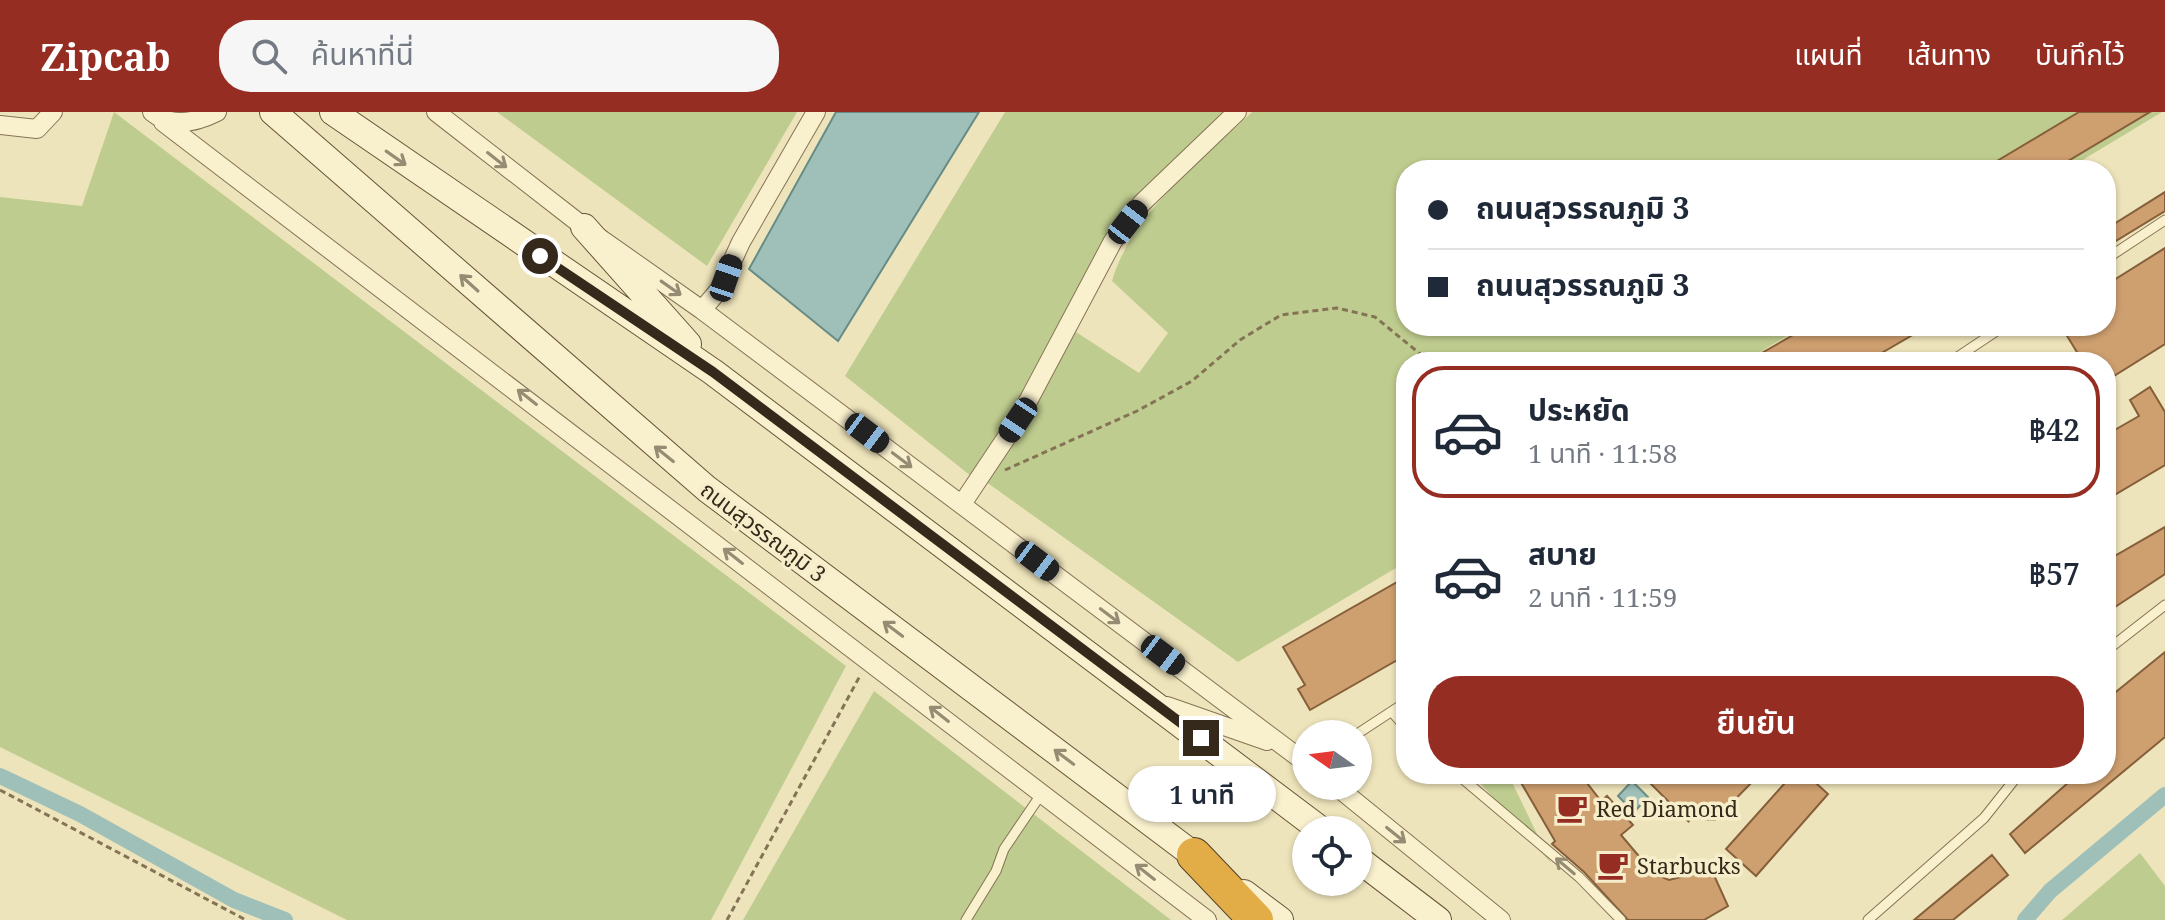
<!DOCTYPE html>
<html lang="th">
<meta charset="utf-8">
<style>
:root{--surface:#fff;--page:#f6f6f7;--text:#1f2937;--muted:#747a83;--line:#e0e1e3;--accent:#962d23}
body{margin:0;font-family:"Noto Serif","Noto Sans Thai",serif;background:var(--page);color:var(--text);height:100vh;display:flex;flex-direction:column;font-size:30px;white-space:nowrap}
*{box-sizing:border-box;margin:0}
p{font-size:26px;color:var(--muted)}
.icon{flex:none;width:44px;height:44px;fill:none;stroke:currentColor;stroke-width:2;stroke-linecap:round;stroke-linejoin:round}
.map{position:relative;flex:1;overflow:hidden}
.sheet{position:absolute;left:1396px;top:240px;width:720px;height:432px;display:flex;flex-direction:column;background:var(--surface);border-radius:32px;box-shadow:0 2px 6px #0004}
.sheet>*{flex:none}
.top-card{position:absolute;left:1396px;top:48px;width:720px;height:176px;border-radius:32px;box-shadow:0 2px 6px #0004;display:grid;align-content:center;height:176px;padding:0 32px;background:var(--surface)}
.needle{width:52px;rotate:284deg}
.tools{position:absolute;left:1292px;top:608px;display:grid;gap:16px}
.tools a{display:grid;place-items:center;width:80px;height:80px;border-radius:50%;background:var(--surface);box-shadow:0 2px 6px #0004;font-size:40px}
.end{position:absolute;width:36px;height:36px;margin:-18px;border:10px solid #34291a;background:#fff;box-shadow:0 0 0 4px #fff}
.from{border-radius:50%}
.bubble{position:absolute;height:56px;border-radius:28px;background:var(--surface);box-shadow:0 2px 6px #0004;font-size:26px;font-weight:600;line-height:56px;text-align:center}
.car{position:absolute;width:24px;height:48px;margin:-24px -12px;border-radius:10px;box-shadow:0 0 6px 2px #0007;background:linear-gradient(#222 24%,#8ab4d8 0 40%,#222 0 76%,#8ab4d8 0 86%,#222 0)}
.top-card b{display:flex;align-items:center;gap:28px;height:76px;font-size:30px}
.top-card b+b{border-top:2px solid var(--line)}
.top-card i{width:20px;height:20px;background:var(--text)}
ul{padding:14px 0 0;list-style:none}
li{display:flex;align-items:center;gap:24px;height:132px;margin:0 16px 12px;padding:0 16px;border:4px solid transparent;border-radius:32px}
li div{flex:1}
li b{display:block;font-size:30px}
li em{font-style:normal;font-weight:600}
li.selected{border-color:var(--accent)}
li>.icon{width:72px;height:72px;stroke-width:1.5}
.button{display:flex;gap:16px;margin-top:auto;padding:16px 32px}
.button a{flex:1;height:92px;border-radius:32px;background:var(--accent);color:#fff;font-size:32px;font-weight:600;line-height:92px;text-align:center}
header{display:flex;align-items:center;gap:48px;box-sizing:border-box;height:112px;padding:0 40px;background:var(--accent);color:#fff}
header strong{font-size:38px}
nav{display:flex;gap:44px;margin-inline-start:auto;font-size:28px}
.search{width:560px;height:72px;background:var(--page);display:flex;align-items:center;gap:20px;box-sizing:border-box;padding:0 28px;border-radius:32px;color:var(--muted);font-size:30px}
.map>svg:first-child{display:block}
</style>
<header>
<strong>Zipcab</strong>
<div class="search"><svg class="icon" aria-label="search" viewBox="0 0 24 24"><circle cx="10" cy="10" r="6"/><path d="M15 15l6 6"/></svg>ค้นหาที่นี่</div>
<nav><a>แผนที่</a><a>เส้นทาง</a><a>บันทึกไว้</a></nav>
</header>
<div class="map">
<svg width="2165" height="808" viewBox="0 0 2165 808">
<rect width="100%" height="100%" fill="#eee4bb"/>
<path fill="#bfcc8f" d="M114,0L846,554L711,808H347L0,635V85L82,94Z
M497,0H797L707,154Z
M1005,0H1228L1150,75L971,364L845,264Z
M1252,0H2162L2066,58H1406V214H1804L1743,250H1406V450L1238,550L982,367L1076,220L1139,261L1168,221L1112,169C1132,100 1202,48 1252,0Z
M874,579L1171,808H743Z
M1472,662H1508L1551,751Z
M2140,741L2165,774V808H2062Z"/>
<path fill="#9fbfb9" stroke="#678c86" stroke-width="2" d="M836,0H979L838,229L749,157Z
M1632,669L1648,685L1634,700L1618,684Z"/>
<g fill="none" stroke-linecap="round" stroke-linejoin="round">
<path stroke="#9fbfb9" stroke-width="16" d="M0,664L80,702L234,788L285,808
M2025,808L2050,779L2165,683"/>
</g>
<path fill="#ce9f6f" stroke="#855f3a" stroke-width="2" d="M2079,0H2150L2053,58H1982Z
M2165,80V99L2106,135V117Z
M2165,136V232L2106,269V250H2083L2061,214H2106V173Z
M1809,214H1928L1866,250H1746Z
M2150,275L2165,300V353L2106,388V323L2139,304L2130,288Z
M2165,415V462L2106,501V449Z
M1406,465V543L1310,598L1298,577L1305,573L1283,535Z
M2165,540V625L2025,741L2010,722L2078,662H2106V588Z
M1516,662H1580L1601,689L1607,684L1633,713L1621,723L1654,762L1669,768L1685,764L1708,750L1728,794L1704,808H1628L1584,760L1552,732L1555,729Z
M1641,662H1760L1715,708L1692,706L1686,701L1689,710Z
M1793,662H1806L1828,682L1756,764L1726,737Z
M1992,743L2008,763L1953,808H1914Z"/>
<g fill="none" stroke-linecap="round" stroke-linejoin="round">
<defs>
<path id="service" d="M2106,147L2165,108
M1950,250L2004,214
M2106,539L2165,493
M1392,600L1406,616
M1357,622L1406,590
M1457,662L1579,765L1621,808
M966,808L996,759L1004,737L1042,681
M1868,808L1984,706L2019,662"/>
<path id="minor" d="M152,0C171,16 195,11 217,0
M436,0L584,115L702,198L1306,651
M163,10L1207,808
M0,13L37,17L53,0
M702,198L719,178L741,130L816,0
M962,392L1018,308L1113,129L1142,91L1237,0
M1167,594L1267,629
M1336,674L1501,808"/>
<path id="secondary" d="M273,0L707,377L1207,753
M333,0L713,260L1321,718
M584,115L688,232
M1358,747L1438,808
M1244,781L1280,808"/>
<path id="motorway" d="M1194,743L1256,808"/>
</defs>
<use href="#service" stroke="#857355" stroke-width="11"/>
<use href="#minor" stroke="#857355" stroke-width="20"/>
<use href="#secondary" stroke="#675438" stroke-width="28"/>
<use href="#motorway" stroke="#53412a" stroke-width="36"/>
<path stroke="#857355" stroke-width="3" stroke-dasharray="6 4" stroke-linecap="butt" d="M1005,358L1137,299L1192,269L1240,228L1281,203L1337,196L1375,205L1430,250
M0,678L246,808
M727,808L861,562"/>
<use href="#service" stroke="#f9f0ce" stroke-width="9"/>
<use href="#minor" stroke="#f9f0ce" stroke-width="18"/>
<use href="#secondary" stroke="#f9f0ce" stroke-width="26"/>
<use href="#motorway" stroke="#e2ac47" stroke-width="34"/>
</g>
<defs><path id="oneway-shaft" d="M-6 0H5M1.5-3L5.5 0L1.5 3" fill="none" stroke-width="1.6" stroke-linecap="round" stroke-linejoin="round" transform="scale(2)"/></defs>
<g stroke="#968c74">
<use href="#oneway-shaft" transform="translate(396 46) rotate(35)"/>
<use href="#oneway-shaft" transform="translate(497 48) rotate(38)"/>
<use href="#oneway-shaft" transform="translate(469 171) rotate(-138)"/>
<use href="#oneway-shaft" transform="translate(671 176) rotate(35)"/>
<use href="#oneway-shaft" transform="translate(527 285) rotate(-142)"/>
<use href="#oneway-shaft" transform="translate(664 342) rotate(-141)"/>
<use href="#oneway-shaft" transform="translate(902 348) rotate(37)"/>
<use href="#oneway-shaft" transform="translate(733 444) rotate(-142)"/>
<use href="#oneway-shaft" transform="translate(1110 504) rotate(37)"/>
<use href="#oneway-shaft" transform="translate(893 517) rotate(-143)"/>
<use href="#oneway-shaft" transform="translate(939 602) rotate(-142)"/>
<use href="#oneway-shaft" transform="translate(1064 645) rotate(-143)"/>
<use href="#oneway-shaft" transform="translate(1396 723) rotate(39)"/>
<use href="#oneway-shaft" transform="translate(1565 754) rotate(-140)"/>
<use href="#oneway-shaft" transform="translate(1145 760) rotate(-142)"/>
</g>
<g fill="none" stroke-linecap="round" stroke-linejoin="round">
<path stroke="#34291a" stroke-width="10" d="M540,144L713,260L1201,626"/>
</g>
<defs>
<symbol id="cafe-bare" viewBox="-9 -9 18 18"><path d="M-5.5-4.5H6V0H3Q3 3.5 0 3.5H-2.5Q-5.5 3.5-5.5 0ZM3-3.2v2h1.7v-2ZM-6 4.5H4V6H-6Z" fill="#962d23" stroke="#f6edca" stroke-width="2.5" paint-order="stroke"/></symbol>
</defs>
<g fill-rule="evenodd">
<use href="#cafe-bare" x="1550" y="674" width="44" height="44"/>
<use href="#cafe-bare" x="1591" y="731" width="44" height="44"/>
</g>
<g text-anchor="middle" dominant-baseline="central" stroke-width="7" stroke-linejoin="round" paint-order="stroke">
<g font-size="22" fill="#34291a" stroke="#f6edca">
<text transform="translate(764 419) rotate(37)">ถนนสุวรรณภูมิ 3</text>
</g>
<g font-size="22" fill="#34291a" stroke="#f6edca" text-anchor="start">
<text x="1596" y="696">Red Diamond</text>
<text x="1637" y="753">Starbucks</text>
</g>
</g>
</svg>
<div class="tools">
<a><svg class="needle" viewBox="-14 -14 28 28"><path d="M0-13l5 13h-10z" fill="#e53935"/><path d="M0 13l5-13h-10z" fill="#747a83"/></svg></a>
<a><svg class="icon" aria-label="locate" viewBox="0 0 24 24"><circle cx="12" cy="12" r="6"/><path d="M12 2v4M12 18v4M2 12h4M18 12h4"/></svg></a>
</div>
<i class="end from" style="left:540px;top:144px"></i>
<i class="end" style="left:1201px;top:626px"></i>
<div class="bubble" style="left:1128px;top:654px;width:148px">1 นาที</div>
<i class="car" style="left:1128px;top:110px;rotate:38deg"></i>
<i class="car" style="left:726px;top:166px;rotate:19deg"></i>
<i class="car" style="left:1018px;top:308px;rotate:214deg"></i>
<i class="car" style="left:867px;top:321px;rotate:127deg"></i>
<i class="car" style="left:1037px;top:449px;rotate:127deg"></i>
<i class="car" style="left:1163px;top:543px;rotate:127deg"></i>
<div class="top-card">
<b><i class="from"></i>ถนนสุวรรณภูมิ 3</b>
<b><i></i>ถนนสุวรรณภูมิ 3</b>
</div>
<section class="sheet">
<ul>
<li class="selected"><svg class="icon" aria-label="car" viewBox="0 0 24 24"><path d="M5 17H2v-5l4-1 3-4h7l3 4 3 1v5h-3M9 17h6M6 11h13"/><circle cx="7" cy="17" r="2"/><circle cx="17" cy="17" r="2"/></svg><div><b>ประหยัด</b><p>1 นาที · 11:58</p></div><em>฿42</em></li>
<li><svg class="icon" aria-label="car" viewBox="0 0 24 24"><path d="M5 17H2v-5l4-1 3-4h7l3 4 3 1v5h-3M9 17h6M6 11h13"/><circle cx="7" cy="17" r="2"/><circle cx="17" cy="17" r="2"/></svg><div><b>สบาย</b><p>2 นาที · 11:59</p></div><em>฿57</em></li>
</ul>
<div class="button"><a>ยืนยัน</a></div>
</section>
</div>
